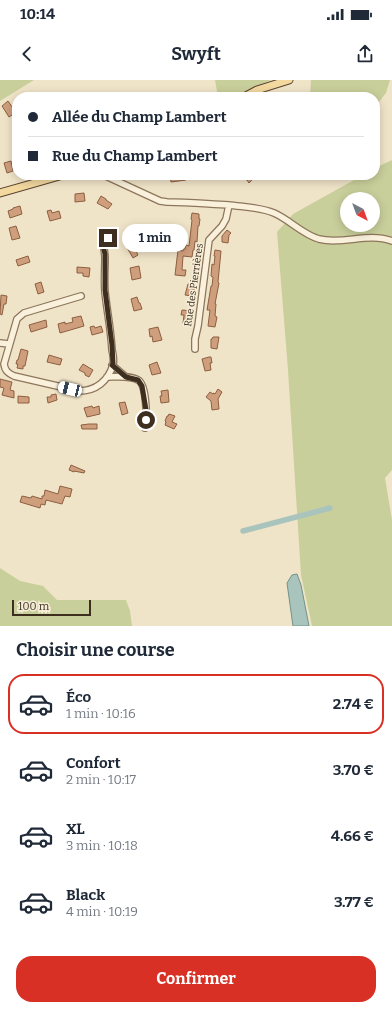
<!DOCTYPE html>
<html lang="fr">
<meta charset="utf-8">
<style>
:root{--surface:#fff;--page:#f2f2f3;--text:#1f2937;--muted:#747a83;--line:#e0e1e3;--accent:#d93025}
body{margin:0;font-family:Bitter,serif;background:var(--page);color:var(--text);height:100vh;display:flex;flex-direction:column;font-size:15px;white-space:nowrap}
*{box-sizing:border-box;margin:0}
p{font-size:13px;color:var(--muted)}
.icon{flex:none;width:22px;height:22px;fill:none;stroke:currentColor;stroke-width:2;stroke-linecap:round;stroke-linejoin:round}
.map{position:relative;height:546px;overflow:hidden}
.drawer{display:flex;flex-direction:column;background:var(--surface);flex:1}
.drawer>*{flex:none}
.top-card{position:absolute;left:12px;top:12px;width:368px;height:88px;border-radius:16px;box-shadow:0 2px 10px #0003;display:grid;align-content:center;height:88px;padding:0 16px;background:var(--surface)}
.needle{width:26px;rotate:139deg}
.buttons{position:absolute;left:340px;top:112px;display:grid;gap:8px}
.buttons a{display:grid;place-items:center;width:40px;height:40px;border-radius:50%;background:var(--surface);box-shadow:0 2px 10px #0003;font-size:20px}
.scale{position:absolute;left:12px;bottom:10px;width:79px;box-sizing:border-box;padding-left:4px;border:2px solid #3d2e20;border-top:0;font-size:11px;line-height:14px;white-space:nowrap;color:#3d2e20;-webkit-text-stroke:3px #f7eed8;paint-order:stroke}
.end{position:absolute;width:18px;height:18px;margin:-9px;border:5px solid #3d2e20;background:#fff;box-shadow:0 0 0 2px #fff}
.from{border-radius:50%}
.bubble{position:absolute;height:28px;border-radius:14px;background:var(--surface);box-shadow:0 2px 10px #0003;font-size:13px;font-weight:700;line-height:28px;text-align:center}
.car{position:absolute;width:12px;height:24px;margin:-12px -6px;border-radius:5px;box-shadow:0 0 3px 1px #0007;background:linear-gradient(#fff 24%,#345 0 40%,#fff 0 76%,#345 0 86%,#fff 0)}
.top-card b{display:flex;align-items:center;gap:14px;height:38px;font-size:15px}
.top-card b+b{border-top:1px solid var(--line)}
.top-card i{width:10px;height:10px;background:var(--text)}
ul{padding:0;list-style:none}
li{display:flex;align-items:center;gap:12px;height:60px;margin:0 8px 6px;padding:0 8px;border:2px solid transparent;border-radius:16px}
li div{flex:1}
li b{display:block;font-size:15px}
li em{font-style:normal;font-weight:700}
li.active{border-color:var(--accent)}
li>.icon{width:36px;height:36px;stroke-width:1.5}
h2{padding:0 16px;font-size:18px;line-height:48px}
.button{display:flex;gap:8px;margin-top:auto;padding:8px 16px}
.button a{flex:1;height:46px;border-radius:16px;background:var(--accent);color:#fff;font-size:16px;font-weight:700;line-height:46px;text-align:center}
.status{display:flex;justify-content:space-between;align-items:center;height:28px;padding:0 20px;background:var(--surface);direction:ltr}
.status svg{height:11px;fill:currentColor}
header{display:flex;justify-content:space-between;align-items:center;height:52px;padding:0 16px;background:var(--surface);font-size:18px;font-weight:700}
.map>svg:first-child{display:block}
</style>
<div class="status"><b>10:14</b><svg viewBox="0 0 49 12"><path d="M0 12V9h3v3zM5 12V6h3v6zM10 12V3h3v9zM15 12V0h3v12zM26 1h20v11H26zM47 4h2v5h-2z"/></svg></div>
<header><svg class="icon" aria-label="back" viewBox="0 0 24 24"><path d="M15 5l-7 7 7 7"/></svg>Swyft<svg class="icon" aria-label="share" viewBox="0 0 24 24"><path d="M12 15V3M7 8l5-5 5 5M5 13v7h14v-7"/></svg></header>
<div class="map">
<svg width="392" height="546" viewBox="0 0 392 546">
<rect width="100%" height="100%" fill="#f0e4c8"/>
<path fill="#c9cf9b" fill-rule="evenodd" d="M0,0H34L0,21Z
M215,0H271L236,17H218Z
M311,0H390L386,13L375,27V17H310Z
M392,80V390L385,398L392,440V546H312L301,495L288,290L277,152L293,134L363,95H375V88ZM347,119H373V145H347Z
M0,488L20,501L43,506L57,520H126L130,531L132,546H0Z"/>
<path fill="#a9c4bc" stroke="#6f938a" d="M297,494L301,505L309,546H293L287,503L292,495Z"/>
<g fill="none" stroke-linecap="round" stroke-linejoin="round">
<path stroke="#a9c4bc" stroke-width="5.5" d="M243,451L330,428"/>
</g>
<path fill="#cf9f7d" stroke="#8d5f41" d="M8,21L17,34V35L14,37L12,35L9,37L2,26Z
M11,81L13,91L7,93L4,83Z
M170,95H185L186,100L171,102Z
M234,95H251L254,98L249,103L247,100Z
M84,113L85,121L75,122V114Z
M101,116L106,119V120L112,124L108,129L97,123Z
M20,126L22,134L10,138L8,131L13,129V128Z
M51,130L52,133L59,131L61,138L50,141L47,131Z
M192,133L199,134V139H200L199,146H198L197,162L195,161L194,170H193L192,177L183,176L182,190H186L185,196L175,195L178,170L183,171L184,169H185L186,165L189,166L192,140L191,139Z
M16,146L20,158L12,160L9,148Z
M161,149V155L152,156L151,150Z
M227,150L231,153L229,155L228,163L222,162V156Z
M133,163L137,169H135L138,175L133,178L126,166Z
M215,170L221,171L218,202L219,203L215,224H216L215,236L217,237L215,247L208,246L210,230H207L211,206H212L213,197L211,196L212,184L214,185L215,176H214Z
M28,176L30,182L18,186L16,180Z
M139,186L141,198L132,200L130,188Z
M77,187L90,188L89,197L83,196V193H77Z
M41,202L44,212L38,214L35,204Z
M188,204L195,205L194,211H193L192,216L185,215Z
M1,215L7,216L6,224H4L2,235L0,234Z
M137,217L139,223H140L142,229L134,231L131,219Z
M182,230L192,231L190,244L183,243L184,235H181Z
M81,236L84,246L60,253L58,244L65,242V244L73,242L72,238Z
M46,240L47,247L31,252L29,245Z
M94,246L95,248L101,246L103,252L92,255L90,247Z
M158,247L162,260L153,262L152,256L150,257L149,249Z
M213,257H219L217,269L211,268V259H212Z
M21,269L28,271L25,286H23V289L17,288L18,284H16L17,280H18Z
M49,275L62,279L60,285L47,282Z
M209,277H211L212,283H210L211,290L205,291L202,279Z
M157,282L161,293L152,295L149,285Z
M83,284L93,290L89,297L85,295V293L79,290Z
M0,299L12,302L10,310L14,311V318L2,315L4,308L0,307Z
M218,309L222,312L218,319L219,329L212,330L211,321L206,317L210,312L213,314V313L215,314Z
M168,310L169,322L161,323L160,316H162L161,311Z
M56,314L57,320L48,323L47,317H51V315Z
M18,316L29,317V323H18Z
M125,322L128,333L122,335L119,323Z
M92,326L93,328L99,326L100,334L87,337L84,328Z
M169,334L175,336L172,342L177,344L174,349L165,345L166,342L165,341L167,336H168Z
M89,344H97V349H82L81,345Z
M71,385L85,391L84,393L74,391V392L69,390Z
M60,406L72,409L70,417L65,416L62,424L46,420L45,425L41,424L40,428L20,422L22,416L31,418L32,416L42,419V416H44L45,410L58,414Z"/>
<g fill="none" stroke-linecap="round" stroke-linejoin="round">
<defs>
<path id="minor" d="M101,95L108,97L160,121L167,122C188,122 208,124 229,125C244,127 260,127 274,133C290,140 302,154 319,159C343,165 368,152 392,161
M81,216L24,233L17,239L4,284C5,291 8,293 14,296L79,311C96,311 108,301 113,285C114,280 113,274 112,270C111,250 107,231 105,212C104,201 105,189 105,178C105,170 101,164 108,158
M0,263L9,264
M195,269V259L198,246L209,160L222,146L226,139L229,125
M112,285L126,297
M107,297C116,297 129,295 138,300C147,305 147,339 145,348"/>
<path id="major" d="M244,17L257,10L289,0
M0,113L63,95"/>
</defs>
<use href="#minor" stroke="#8d765c" stroke-width="8"/>
<use href="#major" stroke="#5b4430" stroke-width="9"/>
<use href="#minor" stroke="#faf1dc" stroke-width="5.5"/>
<use href="#major" stroke="#f3d9a0" stroke-width="7"/>
</g>
<g fill="none" stroke-linecap="round" stroke-linejoin="round">
<path stroke="#3d2e20" stroke-width="5" d="M108,158L105,160L103,166L105,174V210L112,265L113,284L112,285L126,297L138,300L142,306L146,330V340"/>
</g>
<g text-anchor="middle" dominant-baseline="central" stroke-width="3" stroke-linejoin="round" paint-order="stroke">
<g font-size="10" fill="#3d2e20" stroke="#f7eed8">
<text transform="translate(194 205) rotate(-82)">Rue des Pierrières</text>
</g>
</g>
</svg>
<div class="buttons">
<a><svg class="needle" viewBox="-14 -14 28 28"><path d="M0-13l5 13h-10z" fill="#e53935"/><path d="M0 13l5-13h-10z" fill="#747a83"/></svg></a>
</div>
<div class="scale">100 m</div>
<i class="end from" style="left:146px;top:340px"></i>
<i class="end" style="left:108px;top:158px"></i>
<div class="bubble" style="left:122px;top:144px;width:66px">1 min</div>
<i class="car" style="left:70px;top:309px;rotate:284deg"></i>
<div class="top-card">
<b><i class="from"></i>Allée du Champ Lambert</b>
<b><i></i>Rue du Champ Lambert</b>
</div>
</div>
<section class="drawer">
<h2>Choisir une course</h2>
<ul>
<li class="active"><svg class="icon" aria-label="car" viewBox="0 0 24 24"><path d="M5 17H2v-5l4-1 3-4h7l3 4 3 1v5h-3M9 17h6M6 11h13"/><circle cx="7" cy="17" r="2"/><circle cx="17" cy="17" r="2"/></svg><div><b>Éco</b><p>1 min · 10:16</p></div><em>2.74 €</em></li>
<li><svg class="icon" aria-label="car" viewBox="0 0 24 24"><path d="M5 17H2v-5l4-1 3-4h7l3 4 3 1v5h-3M9 17h6M6 11h13"/><circle cx="7" cy="17" r="2"/><circle cx="17" cy="17" r="2"/></svg><div><b>Confort</b><p>2 min · 10:17</p></div><em>3.70 €</em></li>
<li><svg class="icon" aria-label="car" viewBox="0 0 24 24"><path d="M5 17H2v-5l4-1 3-4h7l3 4 3 1v5h-3M9 17h6M6 11h13"/><circle cx="7" cy="17" r="2"/><circle cx="17" cy="17" r="2"/></svg><div><b>XL</b><p>3 min · 10:18</p></div><em>4.66 €</em></li>
<li><svg class="icon" aria-label="car" viewBox="0 0 24 24"><path d="M5 17H2v-5l4-1 3-4h7l3 4 3 1v5h-3M9 17h6M6 11h13"/><circle cx="7" cy="17" r="2"/><circle cx="17" cy="17" r="2"/></svg><div><b>Black</b><p>4 min · 10:19</p></div><em>3.77 €</em></li>
</ul>
<div class="button"><a>Confirmer</a></div>
</section>
